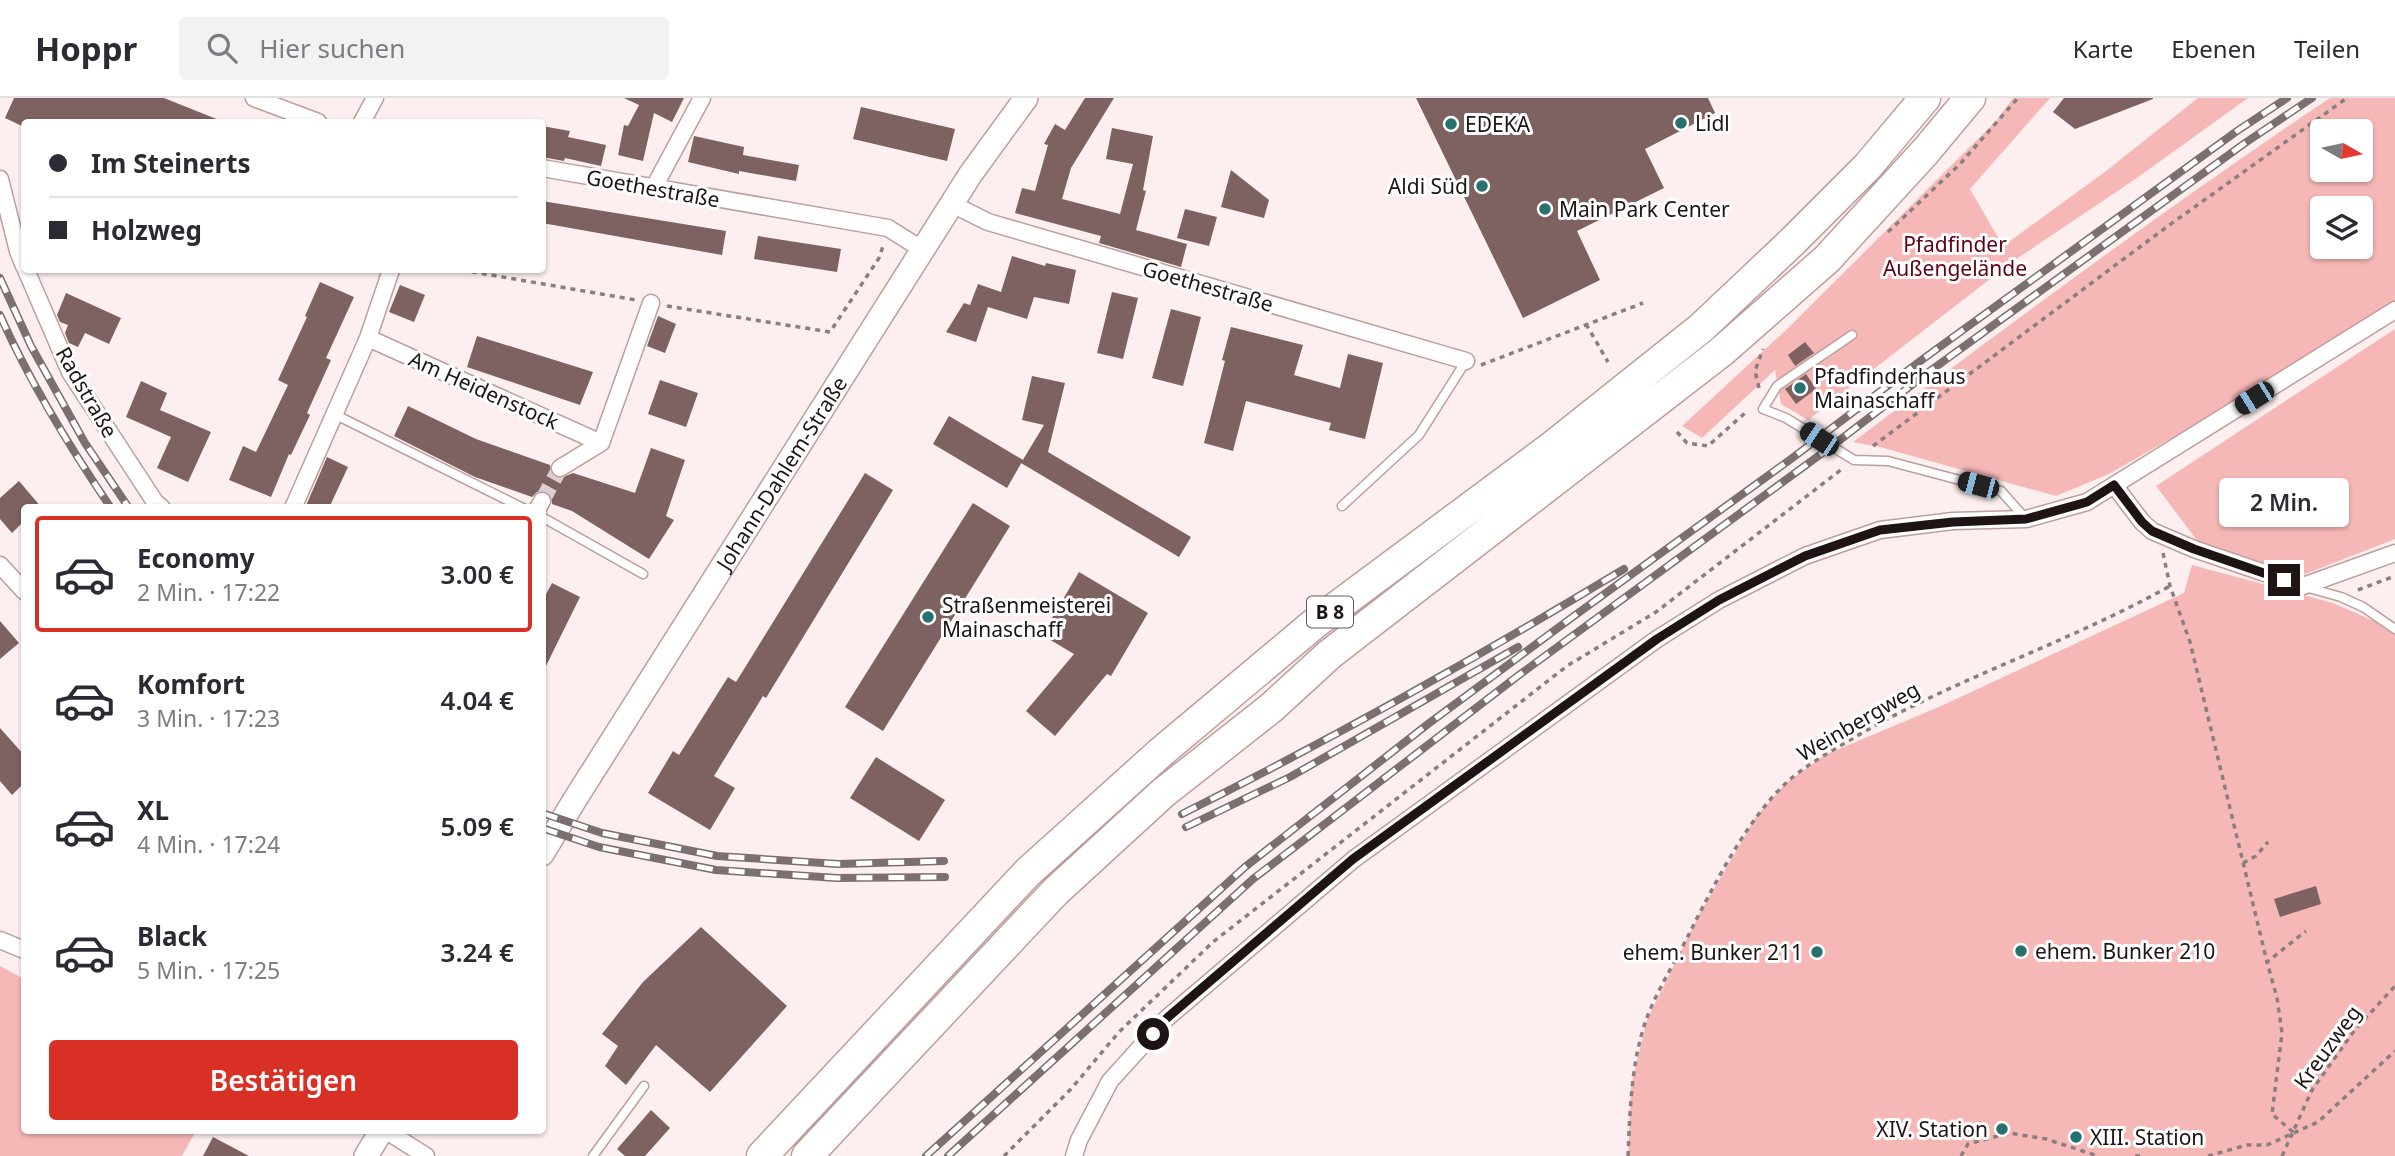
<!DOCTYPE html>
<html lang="de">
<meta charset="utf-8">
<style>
:root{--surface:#fff;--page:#f2f2f3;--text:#2b2b33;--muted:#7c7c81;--line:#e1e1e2;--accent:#d93025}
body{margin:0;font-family:"Noto Sans",sans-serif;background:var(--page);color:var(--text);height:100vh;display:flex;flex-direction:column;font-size:26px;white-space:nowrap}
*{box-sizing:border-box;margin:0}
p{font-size:23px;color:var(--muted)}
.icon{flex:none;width:38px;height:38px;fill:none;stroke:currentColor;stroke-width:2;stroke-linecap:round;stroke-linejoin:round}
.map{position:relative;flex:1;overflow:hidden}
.side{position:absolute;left:21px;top:406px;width:525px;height:630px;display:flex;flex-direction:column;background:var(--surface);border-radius:7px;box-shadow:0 2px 5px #0004}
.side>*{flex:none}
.top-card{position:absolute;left:21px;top:21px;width:525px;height:154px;border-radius:7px;box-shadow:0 2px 5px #0004;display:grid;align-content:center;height:154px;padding:0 28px;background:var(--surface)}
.needle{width:46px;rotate:99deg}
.tools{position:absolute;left:2310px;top:21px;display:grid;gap:14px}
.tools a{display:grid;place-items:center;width:63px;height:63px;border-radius:7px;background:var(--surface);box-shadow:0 2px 5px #0004;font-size:35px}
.end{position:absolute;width:32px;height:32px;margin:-16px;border:9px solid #1f1414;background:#fff;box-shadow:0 0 0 4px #fff}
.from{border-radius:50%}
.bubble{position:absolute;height:49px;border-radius:7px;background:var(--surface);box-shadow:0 2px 5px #0004;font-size:23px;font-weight:600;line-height:49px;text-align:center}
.car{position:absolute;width:21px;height:42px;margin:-21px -10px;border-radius:9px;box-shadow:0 0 5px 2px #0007;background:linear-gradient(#222 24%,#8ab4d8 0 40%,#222 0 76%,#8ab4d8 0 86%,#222 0)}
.top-card b{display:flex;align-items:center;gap:24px;height:66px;font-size:26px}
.top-card b+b{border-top:2px solid var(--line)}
.top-card i{width:18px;height:18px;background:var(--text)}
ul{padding:12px 0 0;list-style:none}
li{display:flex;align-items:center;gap:21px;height:116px;margin:0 14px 10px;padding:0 14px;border:4px solid transparent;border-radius:7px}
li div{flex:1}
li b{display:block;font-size:26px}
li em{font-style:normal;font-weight:600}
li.current{border-color:var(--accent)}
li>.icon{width:63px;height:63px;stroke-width:1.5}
.button{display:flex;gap:14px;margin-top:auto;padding:14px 28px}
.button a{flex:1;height:80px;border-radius:7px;background:var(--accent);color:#fff;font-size:28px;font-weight:600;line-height:80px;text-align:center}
header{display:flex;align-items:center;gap:42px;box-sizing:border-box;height:98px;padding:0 35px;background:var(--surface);border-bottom:2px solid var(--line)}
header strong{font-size:33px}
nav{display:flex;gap:38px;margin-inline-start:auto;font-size:24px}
.search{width:490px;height:63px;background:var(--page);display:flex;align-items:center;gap:18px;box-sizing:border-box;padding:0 24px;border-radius:7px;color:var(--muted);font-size:26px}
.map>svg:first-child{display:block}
</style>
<header>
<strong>Hoppr</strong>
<div class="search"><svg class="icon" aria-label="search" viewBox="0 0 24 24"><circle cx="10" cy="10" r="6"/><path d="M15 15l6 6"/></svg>Hier suchen</div>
<nav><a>Karte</a><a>Ebenen</a><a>Teilen</a></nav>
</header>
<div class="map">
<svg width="2395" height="1058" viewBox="0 0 2395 1058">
<rect width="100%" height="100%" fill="#fdefef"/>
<path fill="#f6b8b7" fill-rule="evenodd" d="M2013,0H2050L1970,91L2003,148L2106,73L2198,0H2248L2134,82L2012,164L1808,322L1781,306L1775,272L1702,340L1682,328L1785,233L1996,23Z
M2330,0H2395V204L2297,267L2163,345L2109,376L2056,398L1880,349L1853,344C2010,226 2167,109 2330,0ZM2322,33H2361V72H2322ZM2322,110H2361V149H2322Z
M2395,231V441L2303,477L2223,459L2202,449L2156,388Z
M2192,467L2333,505L2395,532V1058H1628L1631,988L1647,922L1700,815L1756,719L1786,685L1825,657L1941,608L2184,495Z
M0,868L24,881V1032L196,1033L182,1058H0Z"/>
<path fill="#7e6161" d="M14,0H164L224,24H24V29L5,20Z
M624,0H684L672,24L654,15L643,63L618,57L624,27L628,28L639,7Z
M1085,0H1114L1071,70L1062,101L1120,116L1133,66L1106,61L1112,30L1153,38L1143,92L1146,93L1136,132L1187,146L1181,169L1099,145L1101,138L1015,115L1022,90L1035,93L1048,47L1044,46L1055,26L1065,32Z
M1416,0H1708L1715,15L1645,51L1664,90L1577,133L1600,182L1523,220Z
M2064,0H2153V1L2075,31L2053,14Z
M861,9L955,31L947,63L853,41Z
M542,28L570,33L568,39L606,47L601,68L565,60L564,63L542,59Z
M694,38L744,49L743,57L799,67L796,83L739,73V76L688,64Z
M1231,72L1269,102L1264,120L1221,109Z
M542,103L726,133L722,157L542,125Z
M1185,111L1217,119L1209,148L1177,140Z
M758,138L841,151L837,174L754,161Z
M1012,158L1045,168L1046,165L1076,172L1069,206L1034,199L1027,221L988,209L976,244L946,234L964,205L970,207L978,186L1001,194Z
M320,184L354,199L326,260L331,262L307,315L310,317L291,357L289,356L271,399L229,382L243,348L256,354L288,287L278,282L307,219L305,218Z
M400,187L425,197L414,224L389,214Z
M1112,194L1138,200L1123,261L1097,255Z
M66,195L121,220L109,246L85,235L78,249L69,245L65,235L68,227L60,224L57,217Z
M1171,211L1201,219L1183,288L1152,280Z
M658,218L676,226L665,255L647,248Z
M1231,229L1303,247L1294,277L1340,290L1348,256L1383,265L1365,341L1329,332L1331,325L1246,303L1233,353L1204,345L1225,263L1222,262Z
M477,238L593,274L580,307L467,269Z
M1805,244L1814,255L1795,268L1788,257Z
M1806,276L1816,291L1796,306L1785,291Z
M1032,278L1065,285L1048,354L1191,439L1179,459L1021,365L1044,327L1022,322Z
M660,282L698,295L686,329L648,316Z
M141,283L167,295L160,312L211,334L188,384L157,370L171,339L126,319Z
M408,308L476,341L550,367L551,375L556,379L561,380L573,375L635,395L651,350L685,362L666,418L674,422L649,461L572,413L552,406L551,398L547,394H537L532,399L475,379L394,338Z
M949,318L1023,362L1007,390L933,346Z
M327,359L348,369L329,410H305Z
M865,375L893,392L766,600L763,598L714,678L735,690L710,732L648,695L673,653L679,657L728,579L736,584Z
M19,383L42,410H24V423L12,435L0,421V400Z
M973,405L1010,428L883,633L845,609Z
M1079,474L1148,515L1111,578L1107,576L1055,638L1026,613L1074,556L1042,537Z
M552,485L580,499L542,576V504Z
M0,523L19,545L0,561Z
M0,630L24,657V685L12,697L0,683Z
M876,659L945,702L919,743L850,700Z
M2316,788L2321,806L2280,819L2274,801Z
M701,829L787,908L710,994L656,947L626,987L605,968L618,948L602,936L643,884Z
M651,1012L670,1030L645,1058H625L617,1051Z
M213,1039L249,1058H203Z"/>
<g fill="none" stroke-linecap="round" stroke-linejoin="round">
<path stroke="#dccece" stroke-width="16" stroke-dasharray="16 8" stroke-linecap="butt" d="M542,403L560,370"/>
<defs>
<path id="lane" d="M1852,237L1777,288L1763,311L1786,320L1854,362L1888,363L2001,393L2026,421
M334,316L523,410
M1342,408L1419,337L1466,263
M542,419L643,476
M2305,489L2341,499L2363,509L2395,531
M593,1058L644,988"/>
<path id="street" d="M254,0L318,24
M362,24L375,0
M542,70L888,130L923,152
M0,81L18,153L24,168
M653,91L702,0
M952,106L988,124L1466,263
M26,172L70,274L155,404L162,410
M368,240L601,345L560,370
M601,345L651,205
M2114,387L2142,424L2152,433L2194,451L2303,488L2395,455
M293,410L368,240L391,172
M538,410L542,403
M0,467L24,493
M0,842L24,852
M385,1032L426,1058
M1074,1058L1079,1042L1110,983L1167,920L1354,761L1657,541L1719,502L1805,458L1880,432L1953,423L2026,421L2087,404L2395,212"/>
<g id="secondary">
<path id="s1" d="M542,756L574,703L970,77L1026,0"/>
<path d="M366,1058L382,1032"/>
</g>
<path id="highway" d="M762,1058L1028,774L1160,655L1315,525L1553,348L1701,230L1793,143L1867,69L1925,0
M807,1058L1055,794L1163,695L1271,610L1330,556L1721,254L1827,161L1925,54L1970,0"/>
</defs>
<use href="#lane" stroke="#be9e9d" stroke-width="11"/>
<use href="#street" stroke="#be9e9d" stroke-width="19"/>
<use href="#secondary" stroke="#be9e9d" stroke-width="26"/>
<use href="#highway" stroke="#be9e9d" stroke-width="33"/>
<path stroke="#8a7e7e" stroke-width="3.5" stroke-dasharray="5 5" stroke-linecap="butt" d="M1888,134L1960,66L2018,0
M462,172L636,202
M667,208L830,234L879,160L883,148
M1586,226L1608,264
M1481,267L1643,205
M1759,290L1755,273L1763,251
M1677,334L1687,345L1708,348L1745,315L1749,314
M1873,348L2168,128L2347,0
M2163,455L2170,488L2190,544L2267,864
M2358,492L2395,478
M2243,765L2256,758L2268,744
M2293,1034L2272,1016L2282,935L2277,900L2267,864L2306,833
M1004,1058L1071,991L1119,934L1213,844L1567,568L1656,514L1842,371
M1628,1058C1630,1012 1631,966 1646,922C1657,892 1677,861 1691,832C1715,785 1747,722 1785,686C1805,667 1832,653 1855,639C1956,580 2068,545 2170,488
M1961,1058L1968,1046L2009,1035L2046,1041L2098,1058
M2135,1058H2140
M2208,1058L2247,1047H2267L2318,1024L2395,953
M2282,1058L2312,992L2354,933L2395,888"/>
<use href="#lane" stroke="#fff" stroke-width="8"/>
<use href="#street" stroke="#fff" stroke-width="16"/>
<use href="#secondary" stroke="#fff" stroke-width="23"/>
<use href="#highway" stroke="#fff" stroke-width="30"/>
<defs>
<path id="rail" d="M0,180L31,248L85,345L129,410
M0,217C30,285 69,348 111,410
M542,715L602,735L717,758L838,766L944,763
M1182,716C1332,641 1480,558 1624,471
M1186,729L1290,679L1518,549
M542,730L599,749L716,772L837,780L945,779
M926,1058L1245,769L1428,626L1574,518L1791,361L1923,261L2237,33L2287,0
M948,1058L1253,781L1519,577L1832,348L1930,273L2245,45L2312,0"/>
</defs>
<use href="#rail" stroke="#7b6f6f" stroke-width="8"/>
<use href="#rail" stroke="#fff" stroke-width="5" stroke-dasharray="16" stroke-linecap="butt"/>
</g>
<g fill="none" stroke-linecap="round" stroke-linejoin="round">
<path stroke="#1f1414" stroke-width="9" d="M1153,936L1167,920L1353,761L1657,541L1719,502L1805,458L1880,432L1953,424L2026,421L2087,404L2114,387L2142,424L2152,433L2194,451L2284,482"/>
</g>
<g fill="#27716e" stroke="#fff" stroke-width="2.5">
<circle cx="1681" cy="25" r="7"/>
<circle cx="1451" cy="26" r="7"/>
<circle cx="1482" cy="88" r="7"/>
<circle cx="1545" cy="111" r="7"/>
<circle cx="1800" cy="290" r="7"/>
<circle cx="928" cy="519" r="7"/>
<circle cx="2021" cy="853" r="7"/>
<circle cx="1817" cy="854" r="7"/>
<circle cx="2002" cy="1031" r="7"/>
<circle cx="2076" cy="1039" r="7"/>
</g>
<g text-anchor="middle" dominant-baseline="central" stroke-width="6" stroke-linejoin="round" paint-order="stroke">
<rect fill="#fff" stroke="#625a5a" stroke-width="2" x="1307" y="498.5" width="46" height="31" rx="5"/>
<g font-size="19" font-weight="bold" fill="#1f1414">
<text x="1330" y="514">B 8</text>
</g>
<g font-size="21" fill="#1f1414" stroke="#fff" text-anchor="start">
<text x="1695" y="25">Lidl</text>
<text x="1465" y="26">EDEKA</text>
<text x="1468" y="88" text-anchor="end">Aldi Süd</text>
<text x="1559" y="111">Main Park Center</text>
<text x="1814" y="278">Pfadfinderhaus<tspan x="1814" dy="24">Mainaschaff</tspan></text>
<text x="942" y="507">Straßenmeisterei<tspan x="942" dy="24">Mainaschaff</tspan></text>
<text x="2035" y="853">ehem. Bunker 210</text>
<text x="1803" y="854" text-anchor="end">ehem. Bunker 211</text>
<text x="1988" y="1031" text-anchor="end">XIV. Station</text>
<text x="2090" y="1039">XIII. Station</text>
</g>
<g font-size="21" fill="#1f1414" stroke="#fff">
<text transform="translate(653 90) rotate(10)">Goethestraße</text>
<text transform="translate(1208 188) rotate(16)">Goethestraße</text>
<text transform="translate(484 292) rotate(24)">Am Heidenstock</text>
<text transform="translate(87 294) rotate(60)">Radstraße</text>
<text stroke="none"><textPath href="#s1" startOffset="450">Johann-Dahlem-Straße</textPath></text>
<text transform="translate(1858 623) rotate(-30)">Weinbergweg</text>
<text transform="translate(2327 949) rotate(-54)">Kreuzweg</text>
</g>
<g font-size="21" fill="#5f0013" stroke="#fff">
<text x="1955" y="146">Pfadfinder<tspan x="1955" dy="24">Außengelände</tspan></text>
</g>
</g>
</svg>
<div class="tools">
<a><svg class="needle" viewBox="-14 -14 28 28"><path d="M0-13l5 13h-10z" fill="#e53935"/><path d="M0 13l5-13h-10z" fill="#7c7c81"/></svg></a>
<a><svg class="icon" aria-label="layers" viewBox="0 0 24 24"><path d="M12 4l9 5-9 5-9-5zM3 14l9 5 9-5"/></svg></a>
</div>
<i class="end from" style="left:1153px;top:936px"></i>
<i class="end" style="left:2284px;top:482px"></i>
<div class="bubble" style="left:2219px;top:380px;width:130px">2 Min.</div>
<i class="car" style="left:2254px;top:300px;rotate:238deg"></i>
<i class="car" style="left:1819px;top:341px;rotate:304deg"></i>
<i class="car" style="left:1978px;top:387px;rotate:285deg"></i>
<div class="top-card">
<b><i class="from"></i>Im Steinerts</b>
<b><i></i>Holzweg</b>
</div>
<section class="side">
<ul>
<li class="current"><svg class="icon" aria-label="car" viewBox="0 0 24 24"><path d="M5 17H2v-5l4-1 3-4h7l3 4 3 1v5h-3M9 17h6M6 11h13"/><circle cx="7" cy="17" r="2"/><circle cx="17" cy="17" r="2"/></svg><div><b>Economy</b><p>2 Min. · 17:22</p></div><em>3.00 €</em></li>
<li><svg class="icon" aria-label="car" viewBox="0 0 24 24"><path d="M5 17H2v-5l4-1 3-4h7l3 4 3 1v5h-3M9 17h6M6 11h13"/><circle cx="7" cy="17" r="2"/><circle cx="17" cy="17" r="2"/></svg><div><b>Komfort</b><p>3 Min. · 17:23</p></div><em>4.04 €</em></li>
<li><svg class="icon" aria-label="car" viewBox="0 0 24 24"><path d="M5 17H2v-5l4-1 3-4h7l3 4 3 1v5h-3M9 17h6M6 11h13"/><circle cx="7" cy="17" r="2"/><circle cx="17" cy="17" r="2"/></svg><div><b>XL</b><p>4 Min. · 17:24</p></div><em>5.09 €</em></li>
<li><svg class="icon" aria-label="car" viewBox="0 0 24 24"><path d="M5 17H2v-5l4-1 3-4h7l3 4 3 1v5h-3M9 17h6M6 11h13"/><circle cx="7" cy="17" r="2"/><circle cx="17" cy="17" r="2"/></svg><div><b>Black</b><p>5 Min. · 17:25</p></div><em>3.24 €</em></li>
</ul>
<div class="button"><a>Bestätigen</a></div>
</section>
</div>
